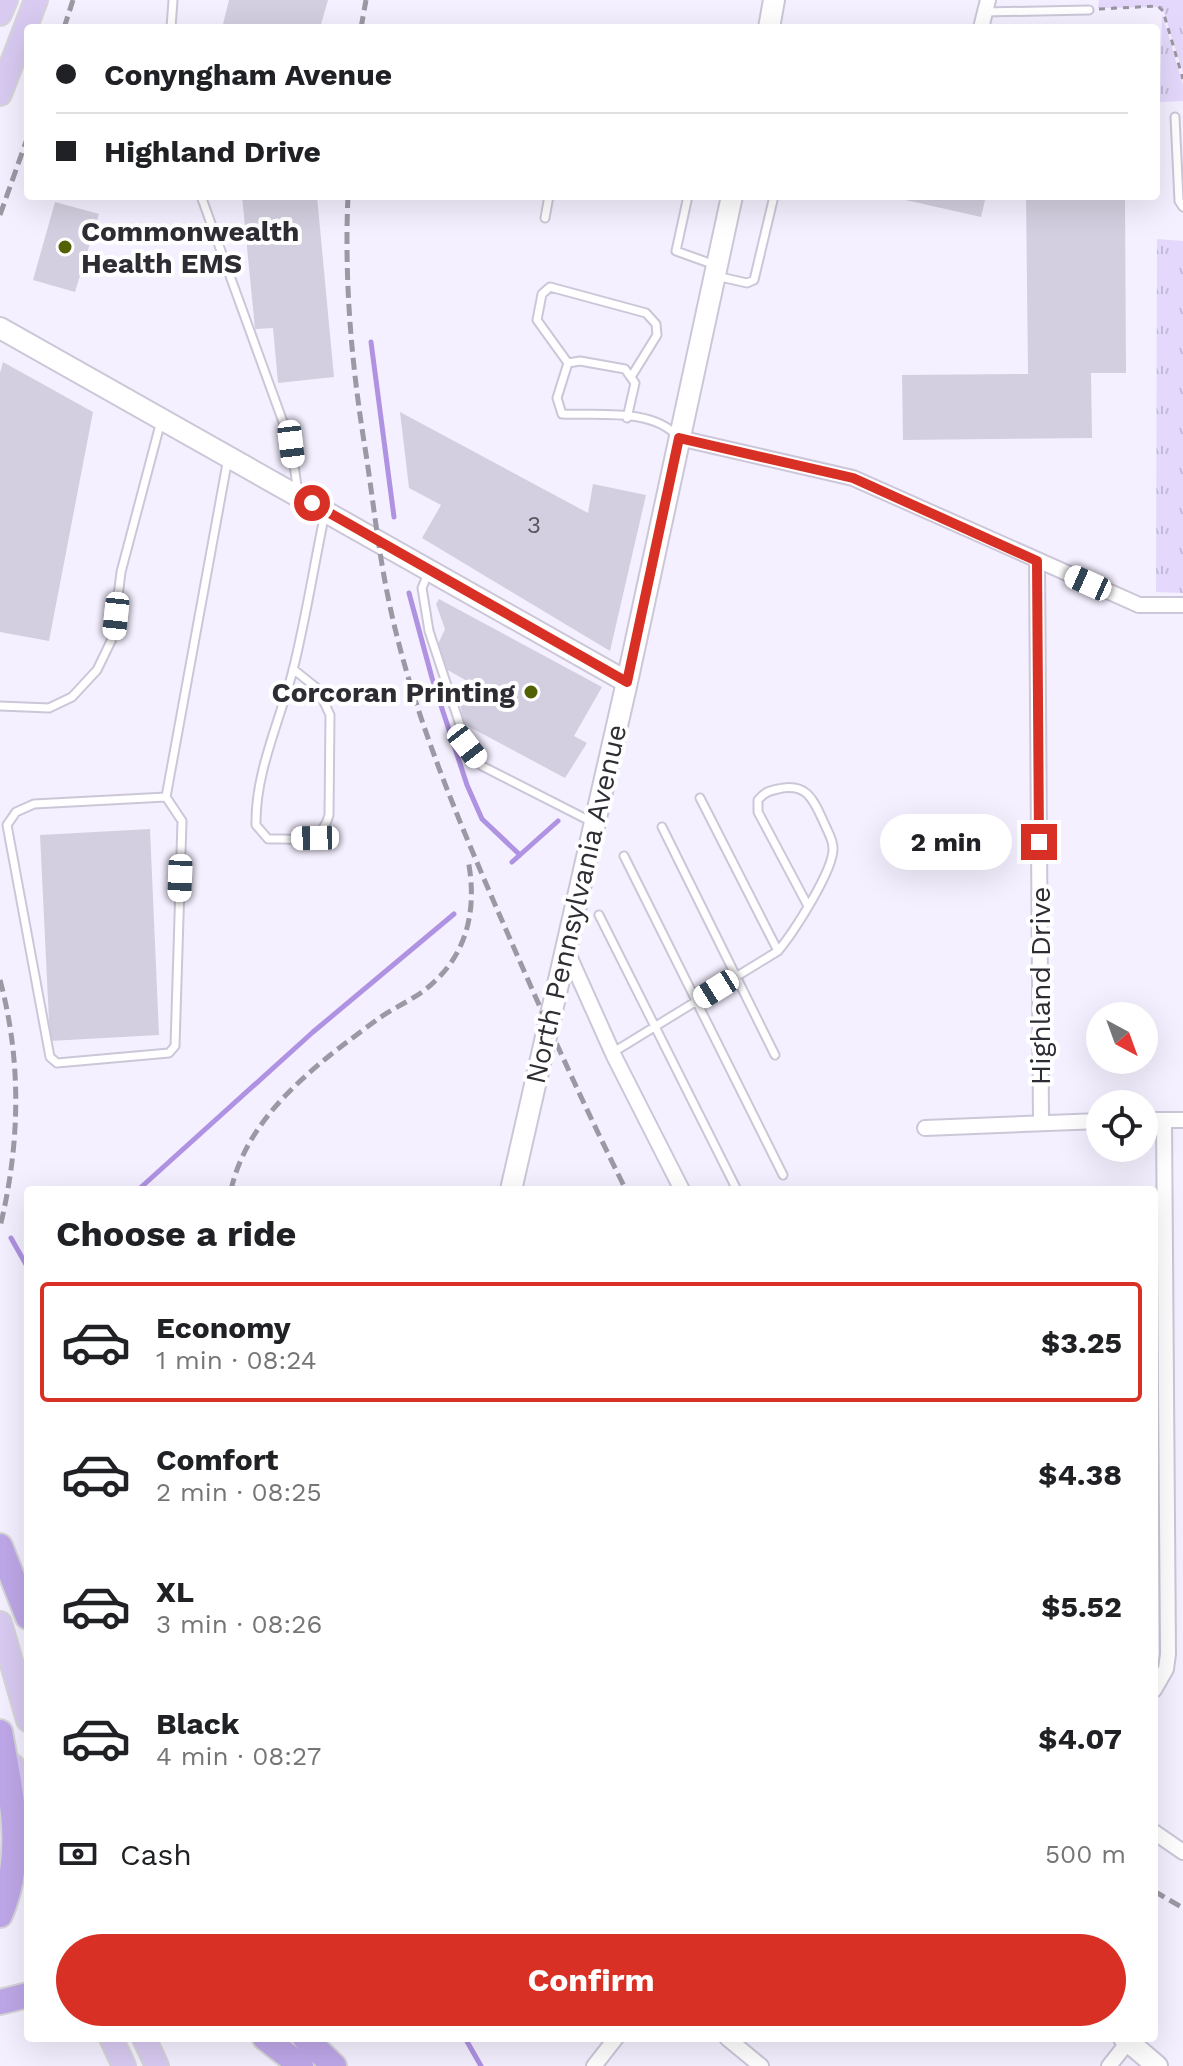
<!DOCTYPE html>
<meta charset="utf-8">
<style>
:root{--surface:#fff;--page:#f6f6f6;--text:#202124;--muted:#757577;--line:#e0e0e0;--accent:#d93025}
body{margin:0;font-family:"Work Sans",sans-serif;background:var(--page);color:var(--text);height:100vh;display:flex;flex-direction:column;font-size:30px;white-space:nowrap}
*{box-sizing:border-box;margin:0}
p{font-size:26px;color:var(--muted)}
.icon{flex:none;width:44px;height:44px;fill:none;stroke:currentColor;stroke-width:2;stroke-linecap:round;stroke-linejoin:round}
.map{position:relative;flex:1;overflow:hidden}
.sheet{position:absolute;left:24px;top:1186px;width:1134px;height:856px;display:flex;flex-direction:column;background:var(--surface);border-radius:8px;box-shadow:0 8px 32px #0002}
.sheet>*{flex:none}
.guide{position:absolute;left:24px;top:24px;width:1136px;height:176px;border-radius:8px;box-shadow:0 8px 32px #0002;display:grid;align-content:center;height:176px;padding:0 32px;background:var(--surface)}
.needle{width:52px;rotate:139deg}
.tools{position:absolute;left:1086px;top:1002px;display:grid;gap:16px}
.tools a{display:grid;place-items:center;width:72px;height:72px;border-radius:50%;background:var(--surface);box-shadow:0 8px 32px #0002;font-size:40px}
.end{position:absolute;width:36px;height:36px;margin:-18px;border:10px solid #d93025;background:#fff;box-shadow:0 0 0 4px #fff}
.from{border-radius:50%}
.bubble{position:absolute;height:56px;border-radius:28px;background:var(--surface);box-shadow:0 8px 32px #0002;font-size:26px;font-weight:700;line-height:56px;text-align:center}
.car{position:absolute;width:24px;height:48px;margin:-24px -12px;border-radius:10px;box-shadow:0 0 6px 2px #0007;background:linear-gradient(#fff 24%,#345 0 40%,#fff 0 76%,#345 0 86%,#fff 0)}
.guide b{display:flex;align-items:center;gap:28px;height:76px;font-size:30px}
.guide b+b{border-top:2px solid var(--line)}
.guide i{width:20px;height:20px;background:var(--text)}
ul{padding:0;list-style:none}
li{display:flex;align-items:center;gap:24px;height:120px;margin:0 16px 12px;padding:0 16px;border:4px solid transparent;border-radius:8px}
li div{flex:1}
li b{display:block;font-size:30px}
li em{font-style:normal;font-weight:700}
li.on{border-color:var(--accent)}
li>.icon{width:72px;height:72px;stroke-width:1.5}
h2{padding:0 32px;font-size:36px;line-height:96px}
.pay{display:flex;align-items:center;gap:20px;height:88px;padding:0 32px;font-size:30px}
.pay p{margin-inline-start:auto}
.primary-button{display:flex;gap:16px;margin-top:auto;padding:16px 32px}
.primary-button a{flex:1;height:92px;border-radius:48px;background:var(--accent);color:#fff;font-size:32px;font-weight:700;line-height:92px;text-align:center}
.map>svg:first-child{display:block}
</style>
<div class="map">
<svg width="1183" height="2066" viewBox="0 0 1183 2066">
<defs>
<pattern id="grass-tufts" width="24" height="20" patternUnits="userSpaceOnUse" patternTransform="scale(2)"><rect width="24" height="20" fill="#e4d9fc"/><path d="M3 7l-1-3M5 7V3M7 7l1-3M15 17l-1-3M17 17v-4M19 17l1-3" fill="none" stroke="#c4bbd9"/></pattern>
</defs>
<rect width="100%" height="100%" fill="#f5f0ff"/>
<path fill="url(#grass-tufts)" d="M1099,0H1183V72L1162,7L1098,8Z
M1162,14L1183,85V101L1160,102Z
M1157,239L1183,241V593L1156,592Z"/>
<g fill="none" stroke-linecap="round" stroke-linejoin="round">
<path stroke="#af92e2" stroke-width="5" d="M371,342L394,517
M409,593L432,678L467,785L482,819L520,855
M512,862L558,821
M138,1190L313,1032L454,914
M11,1238L28,1268
M465,2038L481,2066"/>
</g>
<path fill="#d4cfe0" d="M229,0H328L320,28H222Z
M242,196H317L334,377L278,383L273,328L255,329Z
M888,196H986L981,217Z
M1026,196H1125L1126,373H1091L1092,438L903,440L902,375L1028,374Z
M55,202L99,214L75,292L33,280Z
M3,362L93,412L49,641L0,632V373Z
M400,412L588,513L593,484L646,495L610,651L422,538L441,505L409,488Z
M439,599L602,687L574,736L587,743L565,778L464,724L459,698L467,681L444,668L437,646L445,629L436,604Z
M150,829L159,1035L50,1041L40,835Z"/>
<g fill="none" stroke-linecap="round" stroke-linejoin="round">
<defs>
<path id="lane" d="M985,12L1089,10
M171,28L173,0
M1175,117L1179,201L1183,207
M201,196L291,444L298,493
M688,196L676,251L715,265
M545,218L549,196
M716,276L747,283L754,280L774,196
M568,363L537,320L542,294L550,287L646,313L656,324L657,335L631,377
M627,418L635,383L625,369L580,361L568,363L557,398L562,414C599,416 651,408 677,436
M429,571L422,588L429,631L467,746L482,766L592,822
M293,669L318,689L330,715L329,815C321,846 295,838 268,839L256,825C255,772 280,721 293,670C306,618 314,565 325,513
M0,706L49,708L72,697L97,670L113,637L121,572L161,421
M166,797L34,804L16,812L7,825L50,1057L57,1063L169,1053L175,1046L182,821L166,797L228,458
M700,798L778,951
M662,827L775,1055
M624,856L783,1175
M599,915L737,1190
M612,1053L778,951C793,933 834,870 833,848C833,840 828,832 825,825C814,801 808,782 778,789C768,791 764,793 758,800V812L808,906"/>
<path id="street" d="M981,28L988,0
M679,438L853,478L1139,605H1183
M1037,561L1041,1122
M566,949L614,1056L682,1190
M1144,1120H1183
M925,1128L1100,1121
M1154,1690L1166,1669L1168,1654L1164,1120
M1154,1832L1183,1852
M727,2038L761,2066
M594,2066L616,2038
M1109,2066L1128,2042"/>
<path id="secondary" d="M769,28L774,0
M0,328L627,682
M511,1190L627,682L732,196
M1124,2038L1157,2066"/>
<path id="primary" d="M0,14L6,0
M0,94L36,0
M0,1623L28,1720
M13,1766L28,1810
M111,2038L124,2066
M144,2038L157,2066"/>
<path id="highway" d="M0,1546L28,1617
M0,1732C11,1793 26,1854 0,1915
M0,2002L28,1995
M265,2038L301,2066
M305,2038L334,2066"/>
</defs>
<use href="#lane" stroke="#ccc7d8" stroke-width="11"/>
<use href="#street" stroke="#ccc7d8" stroke-width="18"/>
<use href="#secondary" stroke="#ccc7d8" stroke-width="24"/>
<use href="#primary" stroke="#d5d5d6" stroke-width="26"/>
<use href="#highway" stroke="#d5d5d6" stroke-width="28"/>
<path stroke="#9a96a1" stroke-width="3" stroke-dasharray="6 6" stroke-linecap="butt" d="M1099,9L1158,6L1163,11L1183,79"/>
<use href="#lane" stroke="#fff" stroke-width="7"/>
<use href="#street" stroke="#fff" stroke-width="14"/>
<use href="#secondary" stroke="#fff" stroke-width="20"/>
<use href="#primary" stroke="#d8caf1" stroke-width="22"/>
<use href="#highway" stroke="#bea7e8" stroke-width="24"/>
<path stroke="#9c98a4" stroke-width="5" stroke-dasharray="12 6" stroke-linecap="butt" d="M64,28L73,0
M361,28L366,0
M348,196C344,283 352,369 366,454C373,500 378,547 387,592C409,704 455,812 500,916C540,1008 581,1100 626,1190
M0,215L28,136
M0,980C22,1062 20,1145 0,1227
M231,1190C248,1114 318,1063 378,1019C396,1006 418,998 434,982C469,950 477,905 468,860
M1154,1891L1183,1908"/>
</g>
<g fill="none" stroke-linecap="round" stroke-linejoin="round">
<path stroke="#d93025" stroke-width="10" d="M312,503L627,682L679,438L853,478L1037,561L1039,842"/>
</g>
<g fill="#516104" stroke="#fff" stroke-width="3">
<circle cx="65" cy="247" r="8"/>
<circle cx="531" cy="692" r="8"/>
</g>
<g text-anchor="middle" dominant-baseline="central" stroke-width="8" stroke-linejoin="round" paint-order="stroke">
<g font-size="24" fill="#58565f">
<text x="534" y="525">3</text>
</g>
<g font-size="28" font-weight="bold" fill="#2f2d34" stroke="#fff" text-anchor="start">
<text x="81" y="231">Commonwealth<tspan x="81" dy="32">Health EMS</tspan></text>
<text x="515" y="692" text-anchor="end">Corcoran Printing</text>
</g>
<g font-size="28" fill="#2f2d34" stroke="#fff">
<text transform="translate(576 904) rotate(-77)">North Pennsylvania Avenue</text>
<text transform="translate(1040 986) rotate(-90)">Highland Drive</text>
</g>
</g>
</svg>
<div class="tools">
<a><svg class="needle" viewBox="-14 -14 28 28"><path d="M0-13l5 13h-10z" fill="#e53935"/><path d="M0 13l5-13h-10z" fill="#757577"/></svg></a>
<a><svg class="icon" aria-label="locate" viewBox="0 0 24 24"><circle cx="12" cy="12" r="6"/><path d="M12 2v4M12 18v4M2 12h4M18 12h4"/></svg></a>
</div>
<i class="end from" style="left:312px;top:503px"></i>
<i class="end" style="left:1039px;top:842px"></i>
<div class="bubble" style="left:880px;top:814px;width:132px">2 min</div>
<i class="car" style="left:291px;top:444px;rotate:173deg"></i>
<i class="car" style="left:1088px;top:583px;rotate:294deg"></i>
<i class="car" style="left:116px;top:616px;rotate:186deg"></i>
<i class="car" style="left:467px;top:746px;rotate:142deg"></i>
<i class="car" style="left:315px;top:838px;rotate:269deg"></i>
<i class="car" style="left:180px;top:878px;rotate:182deg"></i>
<i class="car" style="left:716px;top:989px;rotate:238deg"></i>
<div class="guide">
<b><i class="from"></i>Conyngham Avenue</b>
<b><i></i>Highland Drive</b>
</div>
<section class="sheet">
<h2>Choose a ride</h2>
<ul>
<li class="on"><svg class="icon" aria-label="car" viewBox="0 0 24 24"><path d="M5 17H2v-5l4-1 3-4h7l3 4 3 1v5h-3M9 17h6M6 11h13"/><circle cx="7" cy="17" r="2"/><circle cx="17" cy="17" r="2"/></svg><div><b>Economy</b><p>1 min · 08:24</p></div><em>$3.25</em></li>
<li><svg class="icon" aria-label="car" viewBox="0 0 24 24"><path d="M5 17H2v-5l4-1 3-4h7l3 4 3 1v5h-3M9 17h6M6 11h13"/><circle cx="7" cy="17" r="2"/><circle cx="17" cy="17" r="2"/></svg><div><b>Comfort</b><p>2 min · 08:25</p></div><em>$4.38</em></li>
<li><svg class="icon" aria-label="car" viewBox="0 0 24 24"><path d="M5 17H2v-5l4-1 3-4h7l3 4 3 1v5h-3M9 17h6M6 11h13"/><circle cx="7" cy="17" r="2"/><circle cx="17" cy="17" r="2"/></svg><div><b>XL</b><p>3 min · 08:26</p></div><em>$5.52</em></li>
<li><svg class="icon" aria-label="car" viewBox="0 0 24 24"><path d="M5 17H2v-5l4-1 3-4h7l3 4 3 1v5h-3M9 17h6M6 11h13"/><circle cx="7" cy="17" r="2"/><circle cx="17" cy="17" r="2"/></svg><div><b>Black</b><p>4 min · 08:27</p></div><em>$4.07</em></li>
</ul>
<div class="pay"><svg class="icon" aria-label="cash" viewBox="0 0 24 24"><path d="M3 7h18v10H3z"/><circle cx="12" cy="12" r="2"/></svg>Cash<p>500 m</p></div>
<div class="primary-button"><a>Confirm</a></div>
</section>
</div>
